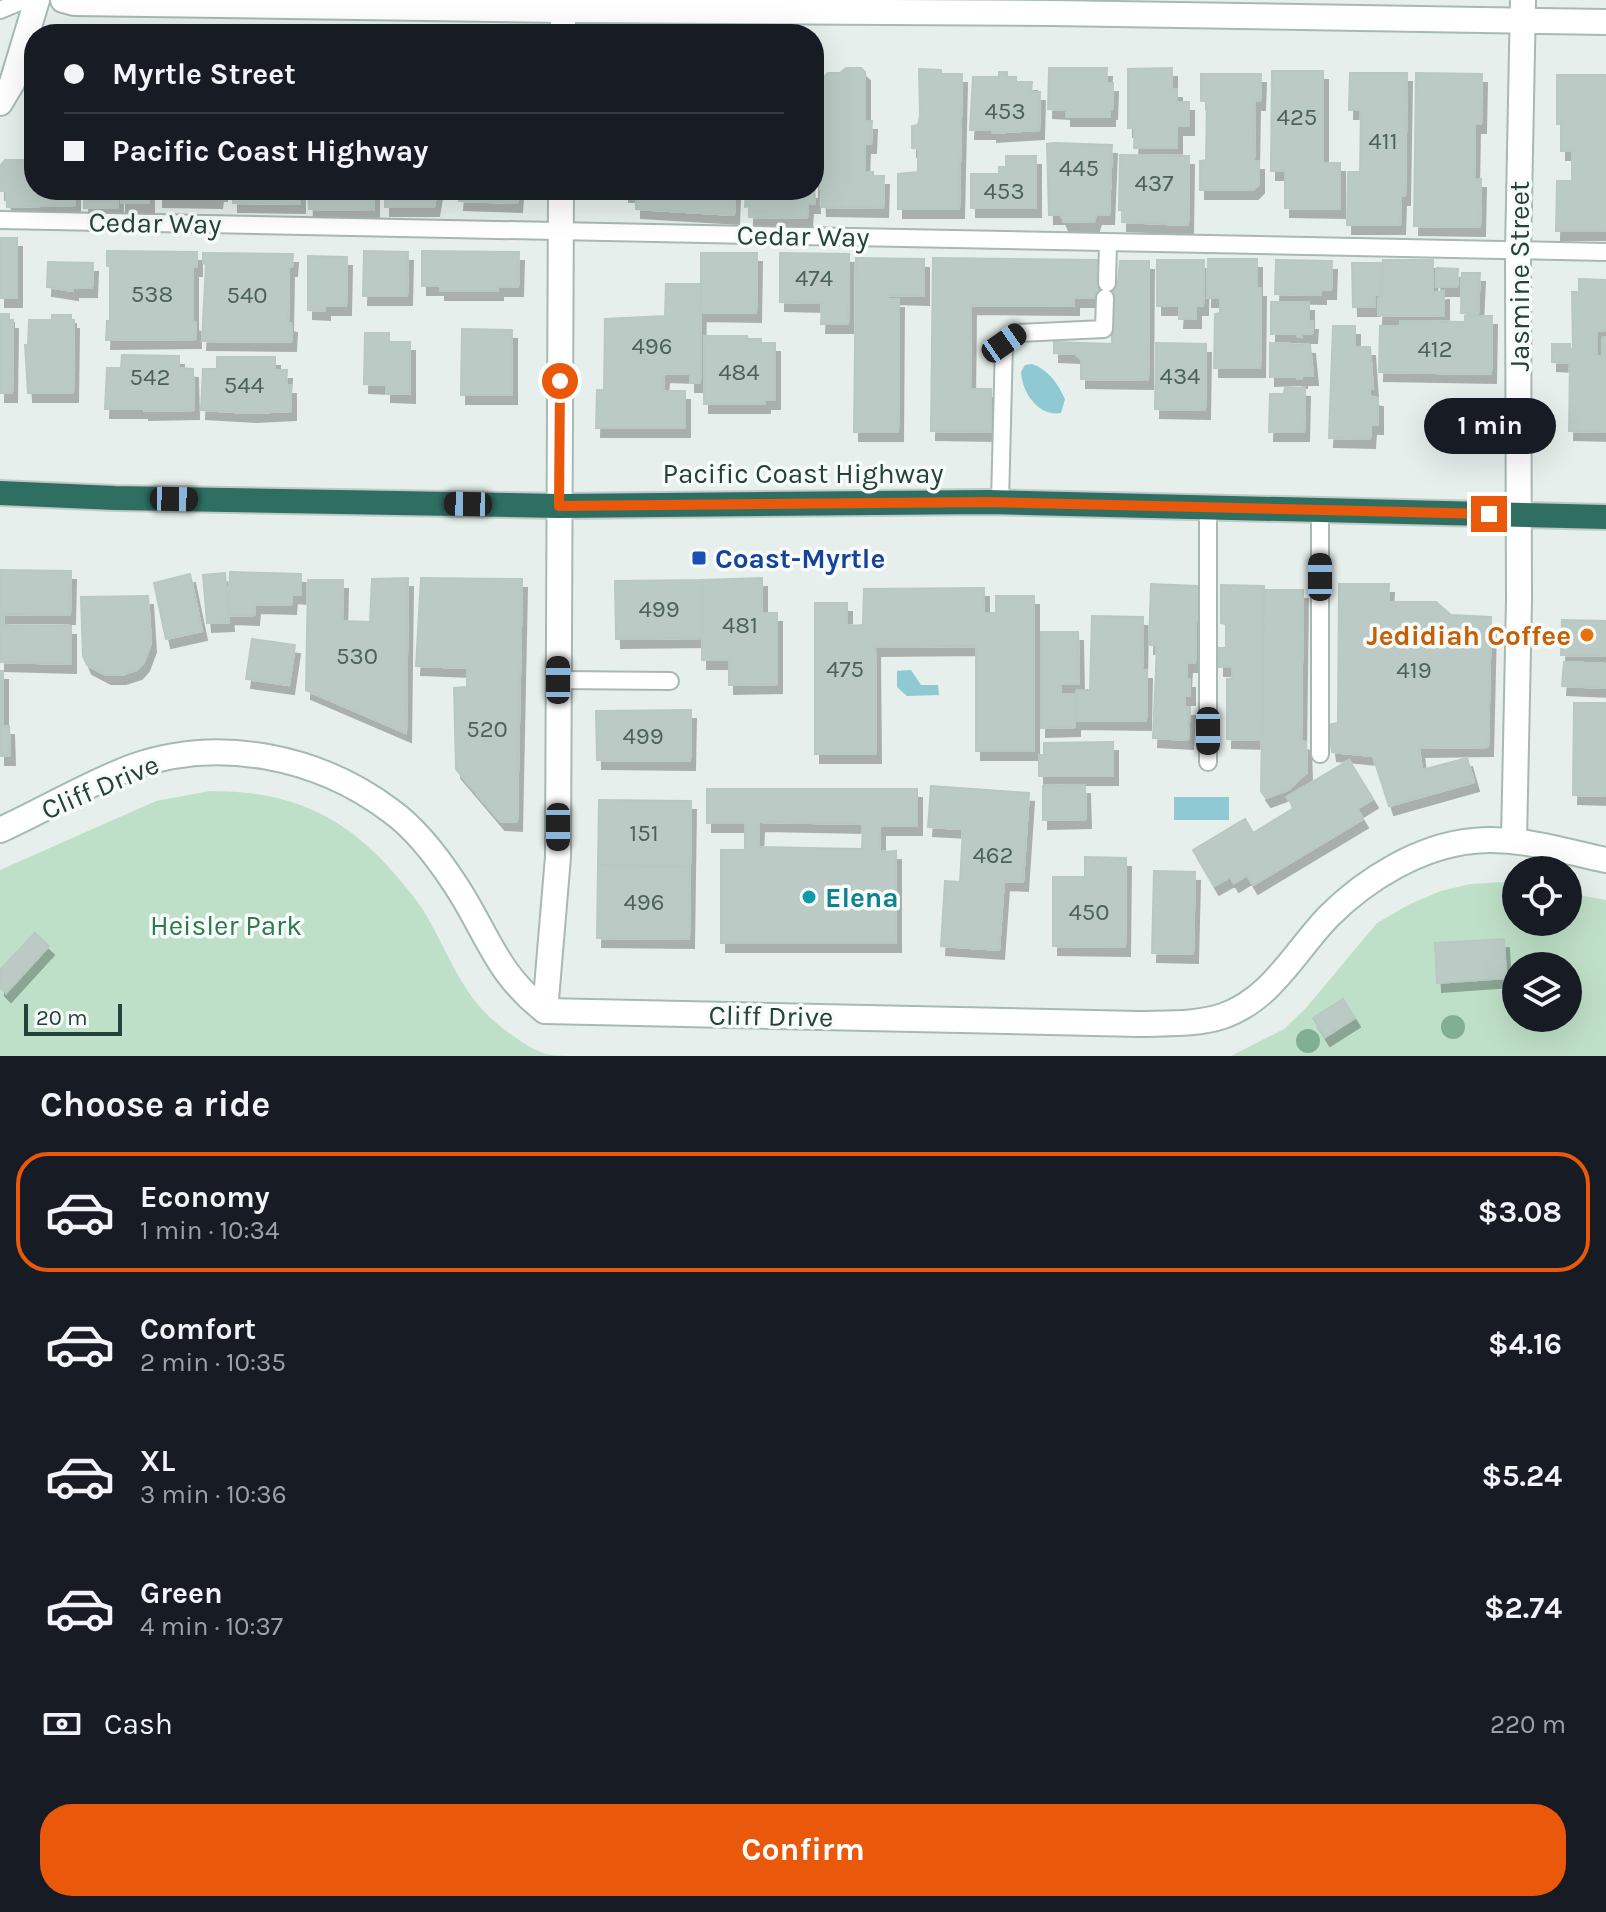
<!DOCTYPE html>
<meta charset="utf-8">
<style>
:root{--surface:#171b24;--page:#242831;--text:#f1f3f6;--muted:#9ea1a6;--line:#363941;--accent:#ea580c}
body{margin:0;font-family:Karla,sans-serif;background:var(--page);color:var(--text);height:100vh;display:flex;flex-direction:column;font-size:30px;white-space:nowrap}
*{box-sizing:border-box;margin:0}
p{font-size:26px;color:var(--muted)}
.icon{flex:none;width:44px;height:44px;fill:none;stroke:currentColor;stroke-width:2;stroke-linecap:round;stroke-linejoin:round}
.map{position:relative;height:1056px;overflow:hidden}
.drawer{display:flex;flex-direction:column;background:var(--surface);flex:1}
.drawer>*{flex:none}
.top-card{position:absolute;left:24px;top:24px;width:800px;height:176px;border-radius:32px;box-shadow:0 8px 32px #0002;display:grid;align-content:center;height:176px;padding:0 40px;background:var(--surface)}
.buttons{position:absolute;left:1502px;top:856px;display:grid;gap:16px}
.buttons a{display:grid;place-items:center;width:80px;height:80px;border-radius:50%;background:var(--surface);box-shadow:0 8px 32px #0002;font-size:40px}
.scale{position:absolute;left:24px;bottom:20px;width:98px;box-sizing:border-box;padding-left:8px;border:4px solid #24423a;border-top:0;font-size:22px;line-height:28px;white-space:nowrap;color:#24423a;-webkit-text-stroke:6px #f7fbf9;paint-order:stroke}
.end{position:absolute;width:36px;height:36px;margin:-18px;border:10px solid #ea580c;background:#fff;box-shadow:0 0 0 4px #fff}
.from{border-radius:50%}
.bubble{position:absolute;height:56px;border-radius:28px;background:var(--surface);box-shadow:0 8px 32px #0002;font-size:26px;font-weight:700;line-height:56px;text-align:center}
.car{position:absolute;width:24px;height:48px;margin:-24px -12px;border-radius:10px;box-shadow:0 0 6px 2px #0007;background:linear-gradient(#222 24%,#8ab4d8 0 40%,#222 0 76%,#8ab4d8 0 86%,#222 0)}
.top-card b{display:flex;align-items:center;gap:28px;height:76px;font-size:30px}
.top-card b+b{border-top:2px solid var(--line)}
.top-card i{width:20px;height:20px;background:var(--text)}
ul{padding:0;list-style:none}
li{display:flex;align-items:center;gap:24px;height:120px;margin:0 16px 12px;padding:0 24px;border:4px solid transparent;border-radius:32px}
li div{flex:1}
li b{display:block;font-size:30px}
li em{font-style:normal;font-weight:700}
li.on{border-color:var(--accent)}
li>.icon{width:72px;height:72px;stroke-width:1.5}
h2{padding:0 40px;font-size:36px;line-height:96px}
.pay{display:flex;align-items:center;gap:20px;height:88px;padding:0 40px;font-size:30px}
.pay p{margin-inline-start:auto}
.primary-button{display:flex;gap:16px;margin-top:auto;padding:16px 40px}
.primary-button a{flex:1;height:92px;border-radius:32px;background:var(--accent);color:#fff;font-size:32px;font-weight:700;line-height:92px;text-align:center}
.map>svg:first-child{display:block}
</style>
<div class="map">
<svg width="1606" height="1056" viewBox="0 0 1606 1056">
<defs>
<filter id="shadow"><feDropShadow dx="5" dy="9" stdDeviation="0" flood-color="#0004"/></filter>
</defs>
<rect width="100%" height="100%" fill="#e6efeb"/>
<path fill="#bfe0c8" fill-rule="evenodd" d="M210,791C287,791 342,813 393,872C403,884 414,896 423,910C452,957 460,998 509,1033C520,1041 533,1050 546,1054C558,1056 575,1056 588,1056H0V870L156,801Z
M1504,882L1516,883V922H1568V893L1606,900V1056H1231L1284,1029L1306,1008L1377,923L1410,904L1441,891L1470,884ZM1516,966H1568V1018H1516Z"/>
<path fill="#8ec9d4" d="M1032,364C1049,370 1058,384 1065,399L1061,413C1039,417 1022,393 1021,372L1025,365Z
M911,670L921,685H938L939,695L907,696L897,687V671Z
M1174,797H1229V820H1174Z"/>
<path fill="#bbcac4" stroke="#b8c9c2" stroke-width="2" fill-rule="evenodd" filter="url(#shadow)" d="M846,68H861L865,72V121H872L871,144H865L864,172H873V176H884L883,208L822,207L820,174L822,79L828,73H840Z
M1049,68H1107L1106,83H1113L1112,110H1110V117H1066V110L1048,109Z
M1172,68V89H1177V102H1189V126H1177V148H1134L1135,128H1128V69Z
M919,69L941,70V74H962L959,209H898V174L918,172V149L912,148V126L918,125L920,116Z
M1272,71H1323V163H1340V209L1285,208V171H1271Z
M999,72H1007V77H1016V82H1032L1031,92H1040L1039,130L992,133V130H970L973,77H999Z
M1350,73H1407L1405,196H1401L1400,225H1347L1348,172H1360L1361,110H1349Z
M1416,73L1482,74L1481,124H1475L1474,179H1481L1480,227L1414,226Z
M1201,74H1261L1260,101H1255L1254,161H1259V184L1253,190H1200V161L1206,160L1207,101H1201Z
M1557,75H1606V231H1556L1557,181H1572V151H1561V124H1557Z
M1055,143L1112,145L1109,215H1096L1094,222H1064L1061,215H1049L1047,144Z
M1120,155L1189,156L1188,225L1122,222V210H1119Z
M1006,156H1036V208H971V174H999V167H1006Z
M5,160H28L27,167H34V190H75V205L7,207L6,191H0V166Z
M814,174L815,204H808L807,218L749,217V206L745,207L746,190H814Z
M84,190H118V208H84Z
M121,190H149V203H121Z
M158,190H222V192H218L217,199L158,198Z
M233,190H300V204L233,203Z
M308,190H374V210L309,209Z
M385,190H437L434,207H385Z
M460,190H518L517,203L459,201Z
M624,190H735L734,215L636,209V193H624Z
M0,238H17V298H0Z
M107,251L197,252V267H193V322L196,323V339L106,340L107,321H110V266H107Z
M364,251L408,252L407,296H363Z
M422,251L519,252L518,287H498V291H440V286H422Z
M203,253L293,254L292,267H289L288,323L292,324L291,342L202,341L206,264L203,263Z
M701,253H757L756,313L701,312Z
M780,253L849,254L848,324H821L822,303L780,302Z
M308,256L347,257L346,306H325V311L308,310Z
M856,258L924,259V296L888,295V299H899L898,432H854Z
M933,258L1100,260L1102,282L1118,283L1120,261H1149L1148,380L1081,379V359L1076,354L1054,353V342L1112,344V298H1074V306L971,305L970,389H991V432L931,431Z
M1208,259H1257V288H1261L1260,368H1214L1215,314L1220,313V298H1207Z
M1157,260H1204L1203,306H1196V319H1179L1180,306H1157Z
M1276,260L1332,261L1331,290H1321V295L1275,294Z
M1383,260H1433L1432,293L1444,291V316L1378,315L1379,297H1382Z
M48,262L93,263L92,288H73V291L47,287Z
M1352,263H1381L1380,295H1375V307H1353Z
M1437,268L1458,269L1457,287H1436Z
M1462,273H1480L1478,314L1461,313Z
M1579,279L1606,280V326L1604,331H1597V356H1602L1603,337H1606V432L1569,431L1570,363L1552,362V344H1570V349H1573L1572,292H1579Z
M666,284H701L700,383H690V374L664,373L663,391H685V428H596L597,390H604L605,319L665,316Z
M1271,302H1309V321H1313L1312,334H1302V337L1297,336V333L1271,334Z
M0,314H9V320H13L12,393H0Z
M52,315H71V320H74L73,393H28L25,345H28L29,320H52Z
M1465,316H1492L1491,374L1379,372L1380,326H1400V321L1465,322Z
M1333,326H1355V347H1370L1373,389H1370V395L1371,397L1378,398V425H1371L1370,439L1329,438Z
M462,329L512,330V395H461Z
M365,333H389V342H410V394L386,393V385L364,384Z
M704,336H747L748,339H761V343H775V400H765V404H704Z
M1156,343L1206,344L1205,410L1155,409Z
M1270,343L1310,345L1313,376H1302V379H1297V376L1270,377Z
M122,355L179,356V368L193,369L194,410L144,411V409H105L107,368H121Z
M217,357H275V370H287L286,385H291V411L251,413L201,410L203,369H217Z
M1285,387L1305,388L1304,432H1269L1270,394H1284Z
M0,570L71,571L70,615L4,614L3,625L71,626V664L0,662Z
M230,572L301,574V595L292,594L291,605L255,604L254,616L229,615Z
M225,573L229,622L207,623L203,575Z
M190,574L202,631L166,639L154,583Z
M408,578L406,733L306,690L308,580H343L342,621L370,622L372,579Z
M421,578L522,579L517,822L500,821L456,769L454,688L467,687V668L416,666Z
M762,578V613H777V684L729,685V660H702V580Z
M702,580V638L616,639L615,581Z
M1151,584L1197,586L1195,663H1187L1186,679H1190V696H1185V707H1190L1188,740L1153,738L1157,645H1149Z
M1339,584H1389L1388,602H1436L1451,615L1491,617L1488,747L1419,748L1422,770L1467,758L1474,782L1389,806L1373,756L1332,752L1328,725L1338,723Z
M1221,585L1264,586L1263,740L1227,739V679H1232V667H1219V648H1226V624L1221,623Z
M984,588V613H996V596H1034V751H976V646L875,647L876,754H815V603H847V626L863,625L864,589Z
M1264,590H1303L1301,741L1306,742L1307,772L1288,790L1266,798L1261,791Z
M148,596L151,643L144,662L137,670L121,675H106L87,665L83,656L81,597Z
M1092,616L1143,617L1142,670H1147L1146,721L1076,720L1077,690H1090Z
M1562,620L1606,621V656L1561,655Z
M1041,632H1078L1079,684H1060L1061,694H1075V727L1041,728Z
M252,639L295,645L289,685L246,679Z
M1564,662L1606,664V688L1562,686Z
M0,671H3V726H9L10,756H0Z
M1574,703H1606V796L1573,795Z
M691,710L690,761L597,760L596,711Z
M1113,742V776H1039V755H1044V743Z
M1349,760L1373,799L1357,809L1363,819L1253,885L1247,875L1234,883L1230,877L1214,886L1193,850L1245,819L1253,833L1294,808L1287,797Z
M1085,785L1086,819L1043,820V786Z
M931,786L1029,793L1023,882L1004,881L999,950L941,946L945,881L960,882L963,829L928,827Z
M707,789H917V826H880V852L896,851V943H721V850H745V823H707ZM759,822L863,824L862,849L758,847Z
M599,800L691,801L690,867L598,865Z
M1085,857L1126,858L1125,947L1053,946V877H1085Z
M598,865L690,867L689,939L597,938Z
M1154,871L1195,872L1193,954L1152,953Z
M35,933L49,946L6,993L0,987V970Z
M1504,939L1506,978L1437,983L1435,943Z
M1343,999L1355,1018L1325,1037L1313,1018Z"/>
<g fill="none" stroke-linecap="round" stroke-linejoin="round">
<defs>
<path id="lane" d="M0,10L24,0
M0,220L1606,252
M1107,283L1108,243
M1000,502L1004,343L1018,333L1104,329L1105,298
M1320,509V754
M558,680L670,681
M1208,762V506"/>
<path id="street" d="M563,34V0
M1514,840L1519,601L1518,252L1523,0
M545,1011L558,857L561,190"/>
<path id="secondary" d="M63,0L74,3L563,10L1052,13L1606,22
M0,103L12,83L37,0
M0,830C44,810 87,784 132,767C219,736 318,756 391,811C416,829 438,858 455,884C487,932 496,974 545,1011L1138,1024C1167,1023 1196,1025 1223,1016C1272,999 1295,951 1329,916C1366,879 1420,846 1473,841C1518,836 1563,851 1606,860"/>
<path id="highway" d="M0,493L115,498L559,506L988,502L1606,517"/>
</defs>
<use href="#lane" stroke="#a8b8b2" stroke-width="20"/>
<use href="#street" stroke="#a8b8b2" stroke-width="28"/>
<use href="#secondary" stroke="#a4bbb3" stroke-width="28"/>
<use href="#highway" stroke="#c2cac8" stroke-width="28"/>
<use href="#lane" stroke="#fff" stroke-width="16"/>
<use href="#street" stroke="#fff" stroke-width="24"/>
<use href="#secondary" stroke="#fff" stroke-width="24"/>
<use href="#highway" stroke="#2f6f62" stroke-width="24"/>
</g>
<g fill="#80af93">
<circle cx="1453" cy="1027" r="12"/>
<circle cx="1308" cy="1041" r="12"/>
</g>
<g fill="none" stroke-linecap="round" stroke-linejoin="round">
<path stroke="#ea580c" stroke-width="10" d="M560,381L559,506L988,502L1489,514"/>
</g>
<rect fill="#1a4fb4" stroke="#f7fbf9" stroke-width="3" x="691" y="550" width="16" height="16" rx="4"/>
<circle fill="#e8710a" stroke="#f7fbf9" stroke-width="3" cx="1587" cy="635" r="8"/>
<circle fill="#0f9aa8" stroke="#f7fbf9" stroke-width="3" cx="809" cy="897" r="8"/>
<g text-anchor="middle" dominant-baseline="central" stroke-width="7" stroke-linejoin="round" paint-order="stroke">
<g font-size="24" fill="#4a645c">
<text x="1005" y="111">453</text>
<text x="1297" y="117">425</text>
<text x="1383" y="141">411</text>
<text x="1079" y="168">445</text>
<text x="1154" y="183">437</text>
<text x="1004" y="191">453</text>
<text x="814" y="278">474</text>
<text x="152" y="294">538</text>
<text x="247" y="295">540</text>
<text x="652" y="346">496</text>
<text x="1435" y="349">412</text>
<text x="739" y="372">484</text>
<text x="1180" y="376">434</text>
<text x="150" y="377">542</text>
<text x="244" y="385">544</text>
<text x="659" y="609">499</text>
<text x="740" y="625">481</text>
<text x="357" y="656">530</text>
<text x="845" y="669">475</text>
<text x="1414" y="670">419</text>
<text x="487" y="729">520</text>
<text x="643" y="736">499</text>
<text x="644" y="833">151</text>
<text x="993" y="855">462</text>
<text x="644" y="902">496</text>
<text x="1089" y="912">450</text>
</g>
<g font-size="28" fill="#24423a" stroke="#f7fbf9">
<text transform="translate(155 223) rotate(1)">Cedar Way</text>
<text transform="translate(803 236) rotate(1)">Cedar Way</text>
<text transform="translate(1519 276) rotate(-90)">Jasmine Street</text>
<text x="803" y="473">Pacific Coast Highway</text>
<text transform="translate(100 787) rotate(-23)">Cliff Drive</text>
<text transform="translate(771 1016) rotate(1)">Cliff Drive</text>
</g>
<g font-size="28" font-weight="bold" fill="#164399" stroke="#f7fbf9" text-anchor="start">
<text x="715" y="558">Coast-Myrtle</text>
</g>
<g font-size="28" font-weight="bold" fill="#c56008" stroke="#f7fbf9" text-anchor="end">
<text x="1571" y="635">Jedidiah Coffee</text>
</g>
<g font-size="28" font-weight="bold" fill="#0d838f" stroke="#f7fbf9" text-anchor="start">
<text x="825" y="897">Elena</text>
</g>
<g font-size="28" fill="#2d7a4b" stroke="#f7fbf9">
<text x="226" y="925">Heisler Park</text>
</g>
</g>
</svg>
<div class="buttons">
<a><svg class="icon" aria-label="locate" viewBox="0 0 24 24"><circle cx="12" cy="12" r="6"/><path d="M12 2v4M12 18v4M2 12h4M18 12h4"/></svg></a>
<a><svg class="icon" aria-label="layers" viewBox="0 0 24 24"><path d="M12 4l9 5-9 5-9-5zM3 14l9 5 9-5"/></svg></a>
</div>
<div class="scale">20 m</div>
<i class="end from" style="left:560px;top:381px"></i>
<i class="end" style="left:1489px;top:514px"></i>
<div class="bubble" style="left:1424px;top:398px;width:132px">1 min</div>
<i class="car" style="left:1004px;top:343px;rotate:55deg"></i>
<i class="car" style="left:174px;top:499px;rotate:91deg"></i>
<i class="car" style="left:468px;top:504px;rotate:271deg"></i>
<i class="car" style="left:1320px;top:577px;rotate:0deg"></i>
<i class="car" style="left:558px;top:680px;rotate:0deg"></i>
<i class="car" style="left:1208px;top:731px;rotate:180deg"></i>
<i class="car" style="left:558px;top:827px;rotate:180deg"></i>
<div class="top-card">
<b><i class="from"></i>Myrtle Street</b>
<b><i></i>Pacific Coast Highway</b>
</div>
</div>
<section class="drawer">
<h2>Choose a ride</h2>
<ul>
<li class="on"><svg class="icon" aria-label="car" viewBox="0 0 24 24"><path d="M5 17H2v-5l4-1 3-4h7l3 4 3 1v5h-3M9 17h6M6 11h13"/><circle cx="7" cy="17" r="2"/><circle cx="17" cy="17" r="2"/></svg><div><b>Economy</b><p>1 min · 10:34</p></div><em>$3.08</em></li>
<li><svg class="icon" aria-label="car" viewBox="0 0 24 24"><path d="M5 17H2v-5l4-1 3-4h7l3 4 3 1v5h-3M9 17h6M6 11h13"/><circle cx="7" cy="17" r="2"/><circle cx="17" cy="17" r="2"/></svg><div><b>Comfort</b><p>2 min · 10:35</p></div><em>$4.16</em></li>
<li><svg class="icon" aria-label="car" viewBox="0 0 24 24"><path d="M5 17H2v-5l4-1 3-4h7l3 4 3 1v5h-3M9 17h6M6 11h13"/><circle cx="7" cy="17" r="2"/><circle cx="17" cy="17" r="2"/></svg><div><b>XL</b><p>3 min · 10:36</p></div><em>$5.24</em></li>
<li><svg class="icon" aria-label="car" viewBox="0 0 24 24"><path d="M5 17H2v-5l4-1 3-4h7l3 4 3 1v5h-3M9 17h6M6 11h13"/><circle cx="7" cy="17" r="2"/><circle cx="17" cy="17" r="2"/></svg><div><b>Green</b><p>4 min · 10:37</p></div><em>$2.74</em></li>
</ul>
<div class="pay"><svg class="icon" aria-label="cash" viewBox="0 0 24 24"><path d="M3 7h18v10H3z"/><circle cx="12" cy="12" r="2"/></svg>Cash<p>220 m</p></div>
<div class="primary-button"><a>Confirm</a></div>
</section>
